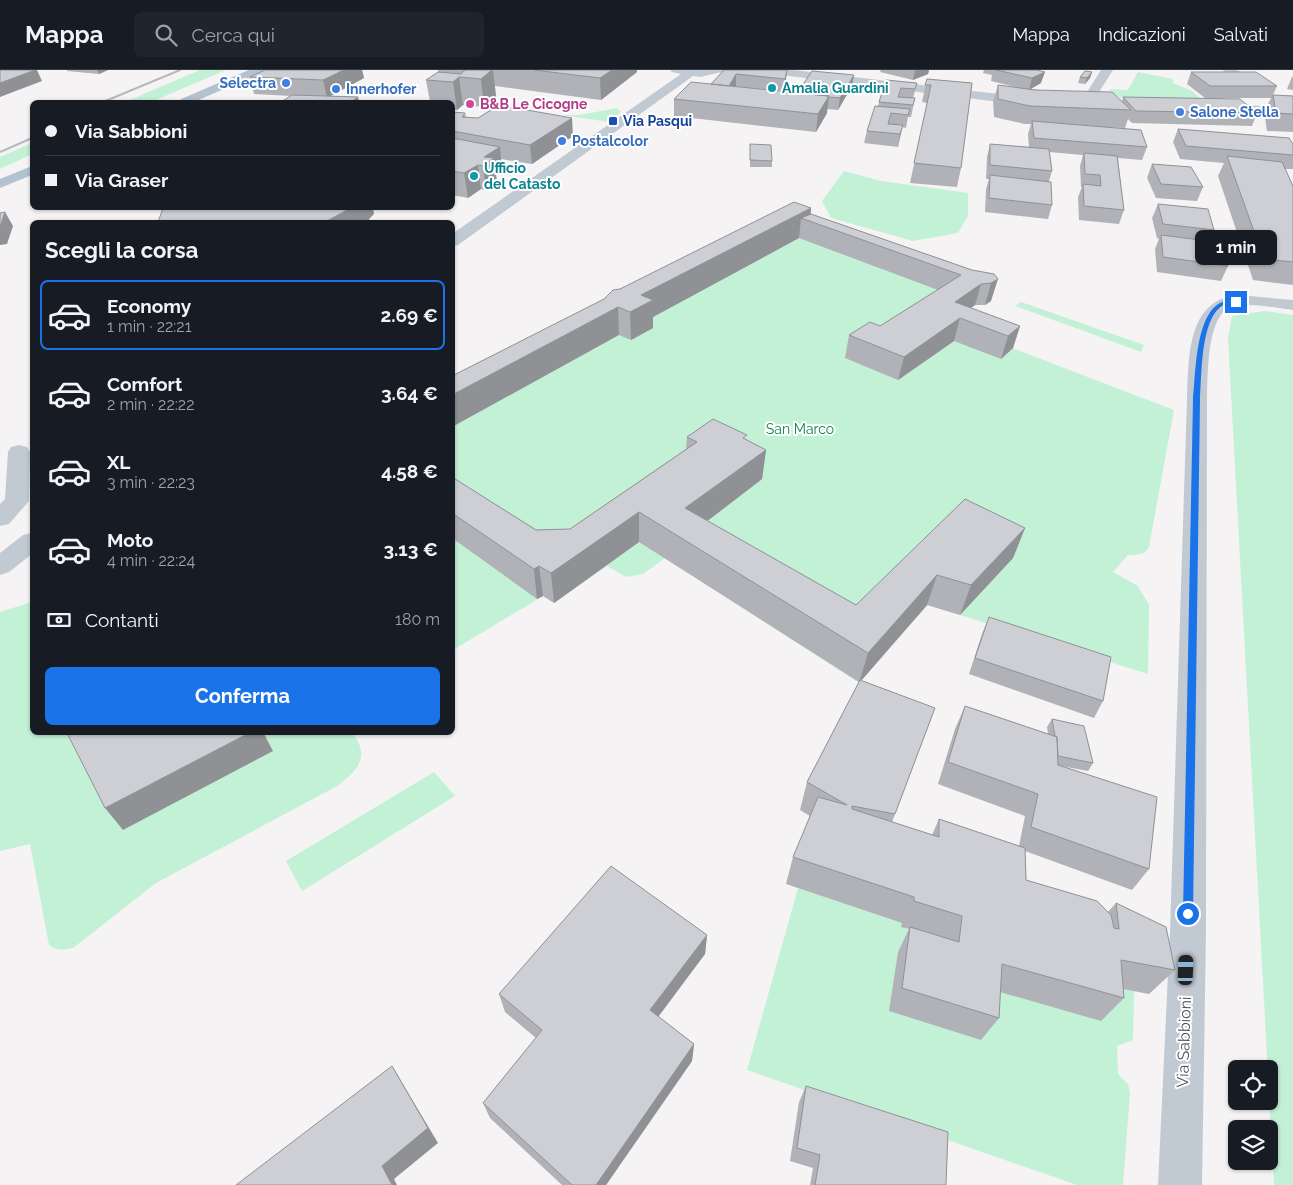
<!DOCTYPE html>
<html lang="it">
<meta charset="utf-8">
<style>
:root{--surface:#171b24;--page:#20242c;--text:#f1f3f6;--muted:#9ea1a6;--line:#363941;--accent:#1a73e8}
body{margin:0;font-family:Raleway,sans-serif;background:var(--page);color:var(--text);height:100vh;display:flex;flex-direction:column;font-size:19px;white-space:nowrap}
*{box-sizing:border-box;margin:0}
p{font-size:16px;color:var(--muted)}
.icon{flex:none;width:28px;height:28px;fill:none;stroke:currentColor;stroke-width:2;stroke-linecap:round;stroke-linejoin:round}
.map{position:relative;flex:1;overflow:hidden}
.drawer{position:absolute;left:30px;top:150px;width:425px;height:515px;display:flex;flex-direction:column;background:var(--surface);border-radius:8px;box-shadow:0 1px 4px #0004}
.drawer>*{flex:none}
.hud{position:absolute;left:30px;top:30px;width:425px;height:110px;border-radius:8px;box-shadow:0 1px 4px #0004;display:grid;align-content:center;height:110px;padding:0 15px;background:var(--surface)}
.controls{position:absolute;left:1228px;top:990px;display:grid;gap:10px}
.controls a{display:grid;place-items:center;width:50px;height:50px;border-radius:8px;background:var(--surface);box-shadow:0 1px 4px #0004;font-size:25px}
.end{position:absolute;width:22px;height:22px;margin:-11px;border:6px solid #1a73e8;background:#fff;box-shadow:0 0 0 2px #fff}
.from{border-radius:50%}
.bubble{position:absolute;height:35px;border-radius:8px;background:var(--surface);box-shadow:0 1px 4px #0004;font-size:16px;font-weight:700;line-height:35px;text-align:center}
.car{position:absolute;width:15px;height:30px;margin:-15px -8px;border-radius:6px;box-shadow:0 0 4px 1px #0007;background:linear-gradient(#222 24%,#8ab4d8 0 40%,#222 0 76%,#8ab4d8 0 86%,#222 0)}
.hud b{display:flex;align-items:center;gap:18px;height:48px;font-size:19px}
.hud b+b{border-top:1px solid var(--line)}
.hud i{width:12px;height:12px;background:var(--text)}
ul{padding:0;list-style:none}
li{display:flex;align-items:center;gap:15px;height:70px;margin:0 10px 8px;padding:0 5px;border:2px solid transparent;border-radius:8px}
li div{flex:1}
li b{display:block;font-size:19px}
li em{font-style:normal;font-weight:700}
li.selected{border-color:var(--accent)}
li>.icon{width:45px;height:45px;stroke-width:1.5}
h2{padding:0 15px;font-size:22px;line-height:60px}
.pay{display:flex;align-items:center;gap:12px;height:55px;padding:0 15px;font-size:19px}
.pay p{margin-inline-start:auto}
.cta{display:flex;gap:10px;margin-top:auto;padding:10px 15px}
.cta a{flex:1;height:58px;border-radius:8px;background:var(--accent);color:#fff;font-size:20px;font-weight:700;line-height:58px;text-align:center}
header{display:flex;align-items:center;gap:30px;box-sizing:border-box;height:70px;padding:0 25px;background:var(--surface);border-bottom:1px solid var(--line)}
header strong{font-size:24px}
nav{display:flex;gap:28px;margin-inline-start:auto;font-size:18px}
.search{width:350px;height:45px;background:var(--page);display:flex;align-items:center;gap:12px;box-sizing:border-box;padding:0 18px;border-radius:8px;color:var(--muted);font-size:19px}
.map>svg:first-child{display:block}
</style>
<header>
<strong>Mappa</strong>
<div class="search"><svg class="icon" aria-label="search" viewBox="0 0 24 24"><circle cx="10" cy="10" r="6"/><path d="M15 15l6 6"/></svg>Cerca qui</div>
<nav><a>Mappa</a><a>Indicazioni</a><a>Salvati</a></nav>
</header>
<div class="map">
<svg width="1293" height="1115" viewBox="0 0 1293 1115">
<rect width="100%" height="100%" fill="#f5f3f3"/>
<path fill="#c3f1d5" d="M200,0H226L151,32H125Z
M1138,2L1173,9V13L1192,21L1204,31L1122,28L1112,24L1110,19L1128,20Z
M617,38L621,42L609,52L562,45H580Z
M32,73V84L0,99V87Z
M844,101L881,111L968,123V146L958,163L913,171L831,148L822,131Z
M791,158L991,231L985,235H975L949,254L1174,340L1149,477C1145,485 1136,485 1128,485L1113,502L1138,516L1149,535L1148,604L928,535L859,613L665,488L643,504L626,507L607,496L554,533L543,526L453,580V338Z
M1021,232L1144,275L1141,282L1015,236Z
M1265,241L1293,245V1115H1274L1228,268L1232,246Z
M32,532V662L352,663C371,686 358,700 337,716L156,813L73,878C64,880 57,881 49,875L30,774L0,781V542Z
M434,702L455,726L302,821L286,791Z
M798,818L902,853V857L948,871L985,918L1099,914L1134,921L1133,970L1117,976L1118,1004L1128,1014L1130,1023L1123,1115H1077L747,1000Z"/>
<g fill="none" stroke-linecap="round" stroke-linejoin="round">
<path fill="#c1cad2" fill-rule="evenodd" d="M670,0H724L722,2L700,7L693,6L458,175L452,177V164L681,4L672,2Z
M759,0H794L1032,28L1038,32L1032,36L765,3Z
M1101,0H1113L1089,38H1081L1079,35Z
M1222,0H1237L1272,18L1270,21H1262Z
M1215,33L1293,38V46L1211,40L1209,37L1211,34Z
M1238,225L1293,230V240C1277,238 1247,232 1232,237C1206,244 1208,307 1207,329L1206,862L1202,1115H1158L1170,862L1187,329C1189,289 1186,230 1238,225Z
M19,375L27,377L30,382L29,431L9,454L0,456V434L5,429L8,382L11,377Z
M32,463V484L9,502L0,505V483L23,465Z"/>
<path fill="#b3c2d1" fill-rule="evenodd" d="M249,0H265L263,2L194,32H179L181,29Z
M32,96V105L0,118V109Z"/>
<path stroke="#b5b8bd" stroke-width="2" d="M103,32L180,0
M0,82L32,68"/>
</g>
<path fill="#b0b2b7" d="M67,0H108L99,4L67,1Z
M265,0H362L364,8L330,26L358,27L359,32H281L291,26L254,24L250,7Z
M438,0H637V2L601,30L495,16L496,27L484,37L463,35L457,40H452V32H430L426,10L438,2Z
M724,0H787L784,21L735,16L797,23L854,5L852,16L838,40L827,39V43L816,62L674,46V29L711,14Z
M881,0H929L928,4L913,10L880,2Z
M984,0H1037L1041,13L1030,19L1122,31L1123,27L1257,43L1252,56L1132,53L1128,49L1125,58L1106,57L1147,77L1142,90L1118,88L1124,140L1119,154L1079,150L1078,127L1082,117H1081L1080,96L1083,85L1049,82L1052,101L1049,111L1052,135L1048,149L985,142L986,119L989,109H986L987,87L990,74L1029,77L1028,64L1031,54H1025L994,47L993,32L998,15L1019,18L991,11L992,5L983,3Z
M1092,2L1090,8L1085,14L1078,13L1080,7Z
M1191,2L1277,16L1273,25L1293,26V62L1267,61L1264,42L1271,28H1205L1187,14Z
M1293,6V20L1287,19L1292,7Z
M927,9L972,13L961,98L957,117L910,113L927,33L922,32Z
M886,10L917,13L913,28H915L911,47H908L906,58L902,57L898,77L864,73L867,61L878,36Z
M452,42L465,43L466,47L573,66L532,94L501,89L502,101L496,105L497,113L486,120L481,119L468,128L452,125Z
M1178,59L1293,74V99H1285L1293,116V215L1253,210L1218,106L1224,93L1180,89L1173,72Z
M750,74L772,91V97H750Z
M1152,94L1203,117L1197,131L1156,128L1147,108Z
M1158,134L1214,160L1209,171L1228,196L1221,211L1157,202L1155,179L1159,169L1157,168L1152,148Z
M811,138V144L972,200L994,204L991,231L985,235H975L971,238L1020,256L1013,278L1001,289L954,271L898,310L845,288L849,265L880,256L938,220L799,168L653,247V258L631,270L619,265L604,229L620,219Z
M687,367L746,370L766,380L762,409L707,451L856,535L1025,458L1013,488L960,545L927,535L861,611L935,638L892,752L932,765L939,749L1019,776L1025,746L938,714L955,659L965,636L1048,664L1047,657L1052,649L1093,693L1088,701L1061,696L1149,799L1132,820L1025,781L1026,810L1108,842L1116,833L1175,900L1149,924L1123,919L1124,928L1101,951L1000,922L999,948L981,970L889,941L898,882L909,859L901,857L902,853L786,814L793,787L810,746L800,740L807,712L859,612L639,472L554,533L543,526L537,529L452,468V407L536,460L570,459L686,379Z
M989,547L1103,631L1094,648L969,604L982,564Z
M707,865L705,884L658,946L694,974L692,991L606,1115H562L490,1048L483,1033L536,968L505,942L499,924Z
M806,1016L946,1115H810L813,1098L790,1091L799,1032Z"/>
<path fill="#909195" d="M35,0H37L42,11L0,27V13Z
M97,0H108L99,4Z
M344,0H362L364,8L327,28L323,10Z
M492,0H493L496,27L484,37L481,9Z
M612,0H637V2L601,30L600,8Z
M787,0L786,10L784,21L785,9Z
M915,0H929L928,4L913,10Z
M1045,2L1041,13L1029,20L1032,8Z
M1092,2L1090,8L1085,14L1087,8Z
M736,4V16L727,30L728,18Z
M854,5L852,16L838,40L840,28Z
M459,7L463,35L457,40L453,12Z
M829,26L827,43L816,62L818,44Z
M358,27L359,32H351Z
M572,48L573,66L532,94L530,75Z
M903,55L900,68L898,77L900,64Z
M500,77L502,101L496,105L497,113L486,120L483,96L484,87Z
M478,95L481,119L468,128L464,103Z
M351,138H373L374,144L369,149L370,152H325Z
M811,138L810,151L801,148L799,168L653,247V258L631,270L630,242L641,225Z
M5,142L13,156L7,174L0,175V157Z
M998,209L991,231L985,235L991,213Z
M981,214L975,235L949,254L955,232Z
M618,237L619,265L452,357V325Z
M960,248L954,271L898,310L904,287Z
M1020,256L1013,278L1001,289L1008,266Z
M766,380L762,409L684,469L685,438Z
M639,442V472L554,533L551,503Z
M1025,458L1013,488L960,545L971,515Z
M539,496L543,526L537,529L534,499Z
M937,505L927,535L859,613L868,583Z
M251,662H263L273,681L123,760L105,738Z
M707,865L705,884L650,958V940Z
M694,974L692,991L606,1115H596Z
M392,996L438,1073L394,1109L397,1115H392L382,1096Z"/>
<path fill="#cdcfd5" stroke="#909195" d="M0,0H35L0,13Z
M265,0H344L323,10L250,7Z
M465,0H492L481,9L459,7L453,12L426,10L438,2L461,4Z
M534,0H612L600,8Z
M724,0H787L785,9L736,4L729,16L711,14Z
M996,0H1037L1045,2L1032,8Z
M812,1L854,5L840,28L828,27L829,26L797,23Z
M1085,1L1092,2L1087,8L1080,7Z
M1191,2H1256L1277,16H1210Z
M927,9L972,13L961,98L914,93L931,15H925Z
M886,10L917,13L915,19L901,18L898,27L915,28L913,35L879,32Z
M691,12L829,26L818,44L674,29Z
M998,15L1035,20L1112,22L1131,40L1030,36L998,29Z
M292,25L358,27L351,32H281Z
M1273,25L1293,26V44L1276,43Z
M1123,27L1240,29L1257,43L1136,41Z
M499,35L572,48L530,75L452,61V42L465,43L462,47L478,48Z
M875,36L910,39L908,45L891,43L888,54L903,55L900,64L867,61Z
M1032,51L1141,60L1147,77L1034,68Z
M1178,59L1289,68L1293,74V85L1186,76Z
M452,68L500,77L484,87L494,88L483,96L478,95L464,103L452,101Z
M750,74L771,75L772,91L750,90Z
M990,74L1049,79L1052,101L990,95Z
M1084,83L1117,86L1124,140L1084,136L1083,114L1101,116L1100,105L1085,104Z
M1227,86L1282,92L1293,116V192L1264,189Z
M1152,94L1191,97L1203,117L1161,114Z
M990,105L1051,112L1052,135L989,128Z
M794,132L811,138L641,225L653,230L630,242L618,237L452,325V306L604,229L613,220L620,219Z
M1158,134L1208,139L1214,160L1163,154Z
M163,138H351L325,152H158Z
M5,142L0,157V143Z
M811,144L972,200L994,204L998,209L991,213L981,214L955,232L1020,256L1008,266L960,248L904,287L849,265L870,252L880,256L961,205L801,148Z
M1161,165L1224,173L1228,196L1163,187Z
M713,349L747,365L743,368L766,380L685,438L856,535L965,429L1025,458L971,515L937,505L868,583L639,442L551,503L539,496L534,499L452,443V407L536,460L570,459L697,372L687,367Z
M989,547L1111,587L1103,631L975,588Z
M860,610L935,638L895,744L852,736V739L939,767V749L1025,778L1026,810L1097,831L1111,845L1114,858L1119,859L1116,833L1166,857L1175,900L1121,890L1124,928L1002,894L999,948L902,918L910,857L959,872L962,846L914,831V827L793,787L818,727L847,735L807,712Z
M965,636L1057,667L1058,695L1157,727L1149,799L1031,757L1038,724L948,692Z
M1052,649L1084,656L1093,693L1058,686L1057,667L1055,666Z
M72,662H251L105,738L68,665Z
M611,796L707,865L650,940L694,974L596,1115H572L483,1033L542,960L499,924Z
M392,996L428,1058L382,1096L392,1115H236Z
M806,1016L948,1062L946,1115H815L820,1085L797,1078Z"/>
<path fill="#1a73e8" d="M1236,230L1238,233C1235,233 1230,233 1226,234C1200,243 1202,306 1200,329L1193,844L1192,847L1188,849L1184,847L1183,844L1193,329C1196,304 1195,239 1225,231C1228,230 1233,230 1236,230Z"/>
<g fill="#3f7fe0" stroke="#fff" stroke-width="2">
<circle cx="286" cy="13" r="5"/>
<circle cx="336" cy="19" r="5"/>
<circle cx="1180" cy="42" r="5"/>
<circle cx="562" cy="71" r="5"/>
</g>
<g fill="#0f9aa8" stroke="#fff" stroke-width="2">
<circle cx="772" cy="18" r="5"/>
<circle cx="474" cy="106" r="5"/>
</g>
<circle fill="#d1479c" stroke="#fff" stroke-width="2" cx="470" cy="34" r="5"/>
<rect fill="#1a4fb4" stroke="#fff" stroke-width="2" x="608" y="46" width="10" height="10" rx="2.5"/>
<g text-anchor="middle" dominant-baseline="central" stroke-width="4" stroke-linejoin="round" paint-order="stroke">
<g font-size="14" font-weight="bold" fill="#366cbe" stroke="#fff" text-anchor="start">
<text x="276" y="13" text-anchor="end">Selectra</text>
<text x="346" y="19">Innerhofer</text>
<text x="1190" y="42">Salone Stella</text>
<text x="572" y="71">Postalcolor</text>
</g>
<g font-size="14" font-weight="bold" fill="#0d838f" stroke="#fff" text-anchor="start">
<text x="782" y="18">Amalia Guardini</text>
<text x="484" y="98">Ufficio<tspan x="484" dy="16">del Catasto</tspan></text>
</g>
<g font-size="14" font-weight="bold" fill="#b23c85" stroke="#fff" text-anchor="start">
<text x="480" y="34">B&amp;B Le Cicogne</text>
</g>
<g font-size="14" font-weight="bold" fill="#164399" stroke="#fff" text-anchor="start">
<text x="623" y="51">Via Pasqui</text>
</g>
<g font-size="14" fill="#17864f" stroke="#fff">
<text x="800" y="359">San Marco</text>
</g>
<g font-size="16" fill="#4a5661" stroke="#fff">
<text transform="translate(1184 972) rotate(-88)">Via Sabbioni</text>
</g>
</g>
</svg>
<div class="controls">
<a><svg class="icon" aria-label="locate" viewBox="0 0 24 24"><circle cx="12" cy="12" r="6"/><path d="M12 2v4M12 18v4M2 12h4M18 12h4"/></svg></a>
<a><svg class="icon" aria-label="layers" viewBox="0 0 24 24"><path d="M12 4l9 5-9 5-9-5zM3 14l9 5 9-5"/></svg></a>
</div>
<i class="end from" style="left:1188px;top:844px"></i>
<i class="end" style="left:1236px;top:232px"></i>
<div class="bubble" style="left:1195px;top:160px;width:82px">1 min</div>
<i class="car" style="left:1186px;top:900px;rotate:2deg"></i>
<div class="hud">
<b><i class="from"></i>Via Sabbioni</b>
<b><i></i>Via Graser</b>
</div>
<section class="drawer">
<h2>Scegli la corsa</h2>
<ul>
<li class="selected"><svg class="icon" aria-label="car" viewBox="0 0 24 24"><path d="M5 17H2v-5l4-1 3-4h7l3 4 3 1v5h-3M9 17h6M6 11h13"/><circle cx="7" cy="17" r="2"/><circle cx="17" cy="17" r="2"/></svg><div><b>Economy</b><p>1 min · 22:21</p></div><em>2.69 €</em></li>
<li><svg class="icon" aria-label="car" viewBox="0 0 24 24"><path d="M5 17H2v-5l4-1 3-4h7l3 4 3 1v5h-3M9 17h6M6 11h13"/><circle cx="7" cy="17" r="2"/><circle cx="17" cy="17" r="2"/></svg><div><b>Comfort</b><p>2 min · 22:22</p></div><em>3.64 €</em></li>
<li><svg class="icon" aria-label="car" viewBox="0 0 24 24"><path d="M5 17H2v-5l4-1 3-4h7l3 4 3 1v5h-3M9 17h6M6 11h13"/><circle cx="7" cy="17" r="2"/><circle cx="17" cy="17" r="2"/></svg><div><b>XL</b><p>3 min · 22:23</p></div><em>4.58 €</em></li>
<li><svg class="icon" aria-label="car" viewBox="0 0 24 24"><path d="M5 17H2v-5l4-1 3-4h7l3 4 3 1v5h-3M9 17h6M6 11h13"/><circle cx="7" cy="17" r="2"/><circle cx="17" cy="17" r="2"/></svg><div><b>Moto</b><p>4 min · 22:24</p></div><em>3.13 €</em></li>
</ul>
<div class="pay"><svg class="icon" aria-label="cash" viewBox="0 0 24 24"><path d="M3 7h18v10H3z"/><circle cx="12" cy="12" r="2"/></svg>Contanti<p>180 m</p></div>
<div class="cta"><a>Conferma</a></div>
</section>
</div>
